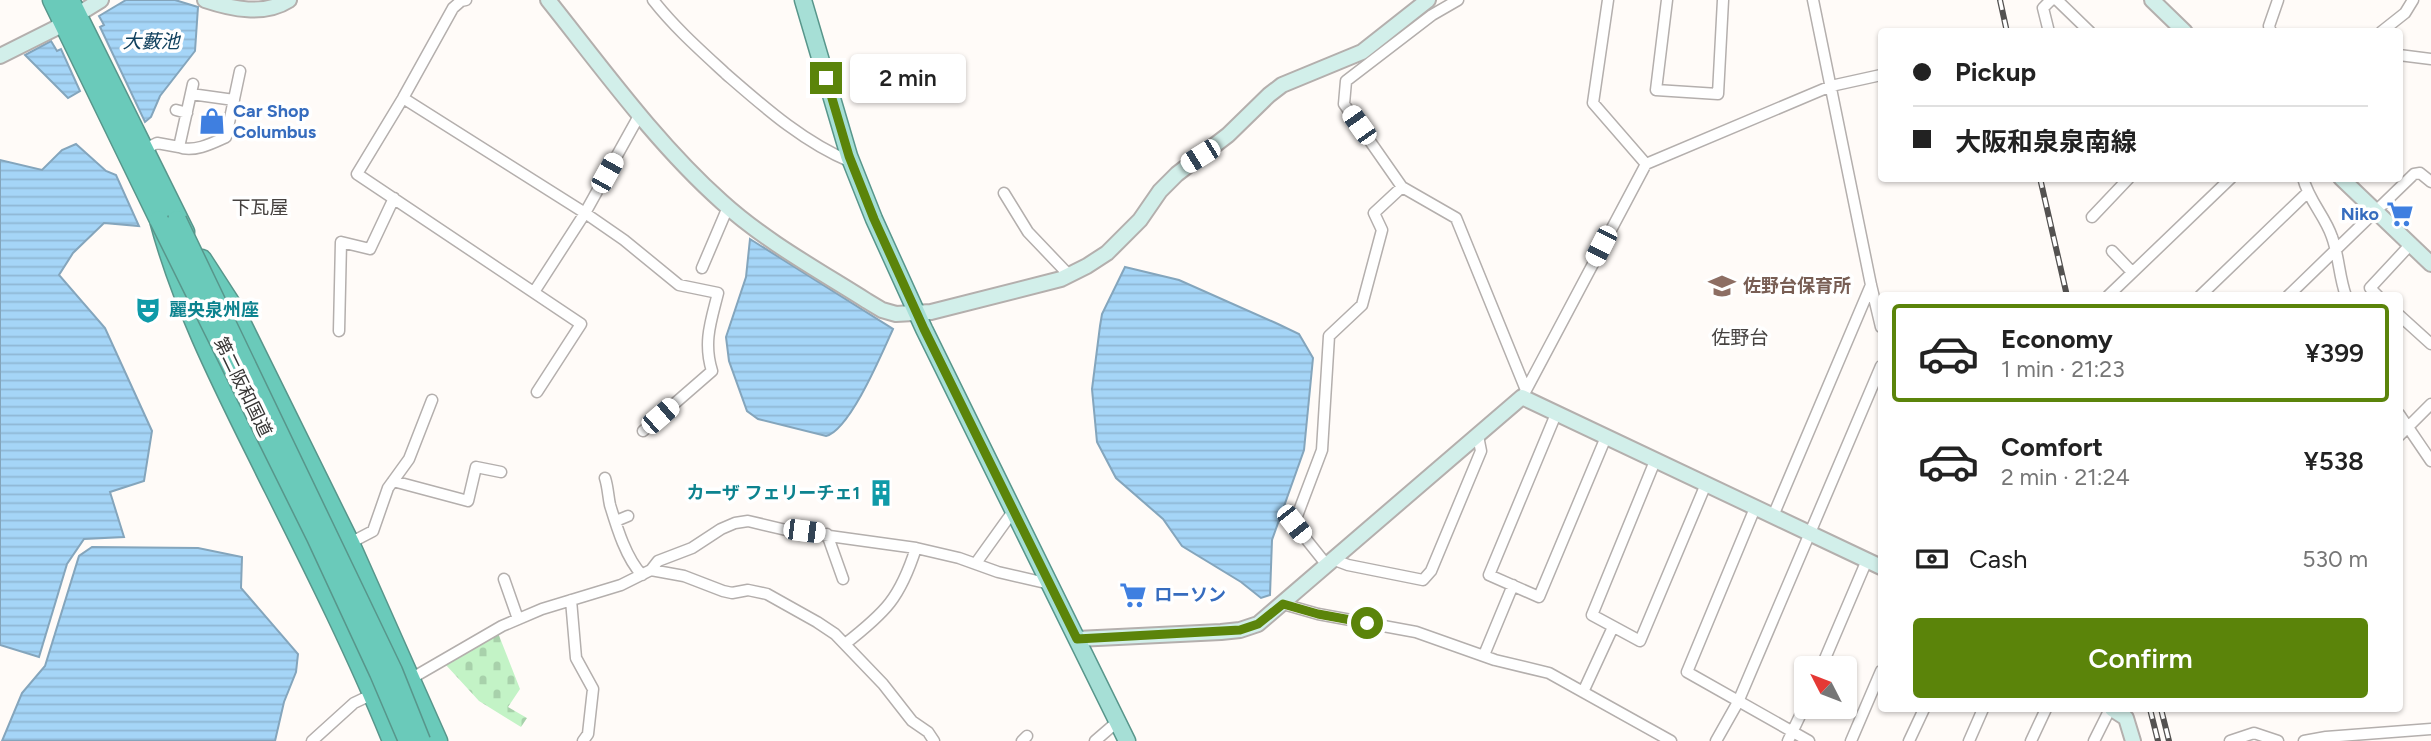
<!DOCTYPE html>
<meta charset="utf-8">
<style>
:root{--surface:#fff;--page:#f2f2f2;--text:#222;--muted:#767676;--line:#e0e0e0;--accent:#5b840a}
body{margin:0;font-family:Figtree,"Noto Sans JP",sans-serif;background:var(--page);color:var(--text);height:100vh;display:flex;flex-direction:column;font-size:26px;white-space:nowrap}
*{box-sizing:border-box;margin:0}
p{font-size:23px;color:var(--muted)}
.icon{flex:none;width:38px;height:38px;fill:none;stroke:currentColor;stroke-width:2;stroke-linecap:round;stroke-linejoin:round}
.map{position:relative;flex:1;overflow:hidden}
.sheet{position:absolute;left:1878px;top:292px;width:525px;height:420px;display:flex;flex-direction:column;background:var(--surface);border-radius:7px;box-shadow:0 2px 5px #0004}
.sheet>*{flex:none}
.top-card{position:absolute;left:1878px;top:28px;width:525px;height:154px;border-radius:7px;box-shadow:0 2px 5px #0004;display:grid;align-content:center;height:154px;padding:0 35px;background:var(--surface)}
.needle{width:46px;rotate:312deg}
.controls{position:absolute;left:1794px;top:656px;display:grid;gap:14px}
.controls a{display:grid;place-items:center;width:63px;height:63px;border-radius:7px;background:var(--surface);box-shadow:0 2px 5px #0004;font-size:35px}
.end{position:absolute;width:32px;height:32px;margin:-16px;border:9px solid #5b840a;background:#fff;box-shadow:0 0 0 4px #fff}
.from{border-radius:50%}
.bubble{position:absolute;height:49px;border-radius:7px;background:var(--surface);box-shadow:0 2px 5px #0004;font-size:23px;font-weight:600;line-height:49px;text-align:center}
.car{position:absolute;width:21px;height:42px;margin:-21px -10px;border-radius:9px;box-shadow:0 0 5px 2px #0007;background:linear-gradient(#fff 24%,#345 0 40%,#fff 0 76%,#345 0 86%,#fff 0)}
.top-card b{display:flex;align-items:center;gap:24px;height:66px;font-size:26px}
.top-card b+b{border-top:2px solid var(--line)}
.top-card i{width:18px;height:18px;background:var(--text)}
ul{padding:12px 0 0;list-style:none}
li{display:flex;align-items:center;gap:21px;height:98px;margin:0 14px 10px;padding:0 21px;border:4px solid transparent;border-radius:7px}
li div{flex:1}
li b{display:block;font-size:26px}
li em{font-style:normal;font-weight:600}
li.current{border-color:var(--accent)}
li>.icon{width:63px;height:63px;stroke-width:1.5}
.pay{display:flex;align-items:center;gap:18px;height:77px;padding:0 35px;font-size:26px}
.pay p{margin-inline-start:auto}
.action{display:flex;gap:14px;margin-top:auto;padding:14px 35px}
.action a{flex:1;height:80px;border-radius:7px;background:var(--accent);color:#fff;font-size:28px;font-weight:600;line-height:80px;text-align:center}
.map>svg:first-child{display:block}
</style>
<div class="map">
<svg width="2431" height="741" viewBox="0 0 2431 741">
<defs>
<pattern id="cemetery-stones" width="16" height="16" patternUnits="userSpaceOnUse" patternTransform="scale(1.75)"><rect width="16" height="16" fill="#c3f3c6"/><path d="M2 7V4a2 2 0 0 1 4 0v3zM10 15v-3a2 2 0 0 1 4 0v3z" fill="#a8d1ab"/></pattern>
<pattern id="water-rules" width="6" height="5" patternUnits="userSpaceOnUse" patternTransform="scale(1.75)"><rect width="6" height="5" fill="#a5d5f7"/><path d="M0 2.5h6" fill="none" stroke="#8fb7d4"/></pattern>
</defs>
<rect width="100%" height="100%" fill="#fffbf8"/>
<path fill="url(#cemetery-stones)" d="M498,633L520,689L508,707L527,718L521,727L479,701L446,665Z"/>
<path fill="url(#water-rules)" stroke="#84a5bc" stroke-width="2" d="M126,0H175L198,7L195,51L160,96L151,117L145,122L100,27L104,25L99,16Z
M51,41L57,51L61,49L80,91L68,98L25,55Z
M76,144L106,171L116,175L139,226L104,223L73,253L59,275L105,328L152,431L144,481L110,492L124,537L84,539L67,564L39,657L0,645V160L42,170L62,150Z
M750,239L893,329C882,353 850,430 826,436L758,419L747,411L729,361L726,337L746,277Z
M1125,267L1179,280L1278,324L1299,334L1313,358L1304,450L1272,540L1270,595L1261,598L1241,582L1182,546L1163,519L1116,478L1097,442L1092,389L1100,326L1102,314Z
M92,547L198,548L242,557L241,588L298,654L296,672L284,702L275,741H2L22,693L45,666L79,556Z"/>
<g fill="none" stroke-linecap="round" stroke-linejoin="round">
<defs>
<path id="street" d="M466,0L461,1L453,8L403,98L357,174L581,324L537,392
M653,0C675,28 700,50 726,74C764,107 803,142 851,162
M1458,0L1432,15L1346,81L1344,104L1402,187L1456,218L1526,390
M1608,0L1593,103L1646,164L1831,86L1881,75
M1667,0L1656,90L1718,94L1723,0
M1813,0L1871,285L1881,327
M2057,0L2090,32
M2049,32L2043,8L2051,0
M2271,32L2269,26L2278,0
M2381,32L2405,13L2413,0
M2399,55L2431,59
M191,94L234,100
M403,98L585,213L624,240L679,285L718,293C711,321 703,342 712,371L643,431
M176,110L187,113
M179,147C193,153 213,143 226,137L240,71
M145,149L157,143L179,147L193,84
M2303,178C2309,201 2325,216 2332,237C2339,256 2339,277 2346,296
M1004,193L1028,232L1069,275
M2092,217L2129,178
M2112,251L2132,272
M702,268L728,207
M534,292L585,213L640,114
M2108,296L2231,178
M2200,296L2307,193
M2288,296L2414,174L2420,173L2431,182
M2378,296L2370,288L2410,245
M2399,315L2431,344
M339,331L341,242L370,249L394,198
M1524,394L1646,164
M1556,414L1489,575L1539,597L1606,437
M2399,414L2431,461
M2399,436L2431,404
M1655,461L1592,615L1640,641L1706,484
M605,478C608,487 608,496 610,505C617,528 626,558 642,575
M393,481L468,501L476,467L501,472
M1755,508L1687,672L1809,741
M1773,516L1871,285
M616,521L628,516
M827,534L843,579
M350,543L373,531L388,488L409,459L432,400
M1332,559L1348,565L1423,580L1431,571L1481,451L1478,436
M976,563L1014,510
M1326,564L1294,524L1322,450L1329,336L1362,305L1382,230L1374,213L1402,187
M651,570L658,561L692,548L721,529L735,523L748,521L786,530L916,548L959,558L998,572L1050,584
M504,579L518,619
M571,600L576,658L593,689L588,734L583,741
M1283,604L1318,614L1416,632L1495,660L1549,673L1671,741
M845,644C886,612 900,598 916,548
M1484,655L1513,585
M1821,668L1867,560
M407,681L502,626L542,609L621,585L651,570L684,576L723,591L732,593L748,590L767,594L817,622L835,634L883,684L912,721L928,732L934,741
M1583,692L1613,627
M312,741L354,703L373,694
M1022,741L1027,736
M1095,741L1117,722
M1716,741L1738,702L1881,366
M1788,741L1806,703
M1851,741L1881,671
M1909,741L1924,709
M1969,741L1983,709
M2031,741L2046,709
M2094,741L2110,709
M2230,741L2254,733L2278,741
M2304,741L2326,737L2431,729"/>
<path id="secondary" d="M205,0C232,9 264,16 289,0
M548,0C603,69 656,143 722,202C765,241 818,270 867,301L882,310L896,314L931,312L1061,279L1087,266L1107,253L1140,220L1160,191L1177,174L1228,135L1269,95L1282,85L1362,52L1428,0
M2152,0L2185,32
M0,56L54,29L101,0
M2341,178L2431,264
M1077,639L1221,632L1240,630L1258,624L1522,397L1881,567
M2112,709L2126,718L2133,741"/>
<path id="primary" d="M803,0L849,156L874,219L924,329L1127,741"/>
<path id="highway" d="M52,0L159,220C183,310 226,392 267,475C311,563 355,650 392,741
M70,0L185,232
M202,259L235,310L350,543L438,741"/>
</defs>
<use href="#street" stroke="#b4afad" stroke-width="13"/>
<use href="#secondary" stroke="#b4afad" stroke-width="18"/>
<use href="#primary" stroke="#58968b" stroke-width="19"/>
<use href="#highway" stroke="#58968b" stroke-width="21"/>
<use href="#street" stroke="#fff" stroke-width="10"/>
<use href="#secondary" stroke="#d2efea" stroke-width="14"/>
<use href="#primary" stroke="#a6dfd6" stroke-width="16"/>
<use href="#highway" stroke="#6acaba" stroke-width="18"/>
<defs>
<path id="rail" d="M2000,0L2007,32
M2040,178L2067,296
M2150,709L2158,741
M2161,709L2169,741"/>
</defs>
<use href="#rail" stroke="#545251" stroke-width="6"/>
<use href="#rail" stroke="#fff" stroke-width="3.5" stroke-dasharray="10" stroke-linecap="butt"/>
<defs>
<path id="highway-bridge" d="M159,220L316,537L379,673L408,741
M177,220L393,671L421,741"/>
</defs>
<use href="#highway-bridge" stroke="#58968b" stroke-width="21" stroke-linecap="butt"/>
<use href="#highway-bridge" stroke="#6acaba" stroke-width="18"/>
</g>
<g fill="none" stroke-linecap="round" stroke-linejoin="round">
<path stroke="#5b840a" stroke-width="9" d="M826,78L849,156L874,219L924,329L1077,639L1240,630L1258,624L1283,604L1318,614L1367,623"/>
</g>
<defs>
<symbol id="shop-bare" viewBox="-9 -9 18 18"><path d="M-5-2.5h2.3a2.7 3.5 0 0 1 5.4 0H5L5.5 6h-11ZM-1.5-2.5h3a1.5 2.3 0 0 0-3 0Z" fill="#3f7fe0" stroke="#fff" stroke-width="2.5" paint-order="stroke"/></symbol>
<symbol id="supermarket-bare" viewBox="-9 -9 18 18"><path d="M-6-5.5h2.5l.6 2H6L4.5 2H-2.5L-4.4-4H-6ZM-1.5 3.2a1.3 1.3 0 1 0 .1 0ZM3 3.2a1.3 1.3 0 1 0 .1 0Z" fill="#3f7fe0" stroke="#fff" stroke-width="2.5" paint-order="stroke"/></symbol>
<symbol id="school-bare" viewBox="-9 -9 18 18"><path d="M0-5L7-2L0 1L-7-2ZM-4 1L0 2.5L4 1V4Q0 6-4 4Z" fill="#8d6e63" stroke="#fff" stroke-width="2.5" paint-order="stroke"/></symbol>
<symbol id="theatre-bare" viewBox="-9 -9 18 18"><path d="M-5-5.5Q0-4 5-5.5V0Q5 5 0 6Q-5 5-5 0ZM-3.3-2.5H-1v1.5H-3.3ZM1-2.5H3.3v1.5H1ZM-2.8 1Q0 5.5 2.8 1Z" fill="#0f9aa8" stroke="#fff" stroke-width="2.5" paint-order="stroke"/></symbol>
<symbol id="building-bare" viewBox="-9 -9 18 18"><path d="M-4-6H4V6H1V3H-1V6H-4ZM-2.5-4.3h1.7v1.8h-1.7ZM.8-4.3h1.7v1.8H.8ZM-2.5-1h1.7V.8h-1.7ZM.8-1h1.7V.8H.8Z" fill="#0f9aa8" stroke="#fff" stroke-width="2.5" paint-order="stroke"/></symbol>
</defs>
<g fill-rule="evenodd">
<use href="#shop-bare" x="193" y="102" width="38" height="38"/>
<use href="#supermarket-bare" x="2381" y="195" width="38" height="38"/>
<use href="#school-bare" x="1703" y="267" width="38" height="38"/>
<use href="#theatre-bare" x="129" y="291" width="38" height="38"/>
<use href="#building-bare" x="862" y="474" width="38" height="38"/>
<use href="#supermarket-bare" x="1114" y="576" width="38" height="38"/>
</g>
<g text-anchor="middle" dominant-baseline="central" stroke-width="7" stroke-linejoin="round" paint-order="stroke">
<g font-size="18" font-weight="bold" fill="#366cbe" stroke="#fff" text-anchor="start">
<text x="233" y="111">Car Shop<tspan x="233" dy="21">Columbus</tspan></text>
<text x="2379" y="214" text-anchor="end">Niko</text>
<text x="1154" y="595">ローソン</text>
</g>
<g font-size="18" font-weight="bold" fill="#785e54" stroke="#fff" text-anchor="start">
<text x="1743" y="286">佐野台保育所</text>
</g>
<g font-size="18" font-weight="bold" fill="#0d838f" stroke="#fff" text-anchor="start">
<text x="169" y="310">麗央泉州座</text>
<text x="860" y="493" text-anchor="end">カーザ フェリーチェ1</text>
</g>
<g font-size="18" fill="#373534" stroke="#fff">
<text transform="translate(243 387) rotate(64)">第二阪和国道</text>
</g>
<g font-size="19" font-style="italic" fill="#11415e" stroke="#fff">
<text x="151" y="41">大藪池</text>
</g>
<g font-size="19" fill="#464240" stroke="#fff">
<text x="260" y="207">下瓦屋</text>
<text x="1740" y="337">佐野台</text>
</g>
</g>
</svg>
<div class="controls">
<a><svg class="needle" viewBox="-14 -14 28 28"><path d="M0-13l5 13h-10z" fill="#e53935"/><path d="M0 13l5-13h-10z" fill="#767676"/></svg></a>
</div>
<i class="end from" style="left:1367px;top:623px"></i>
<i class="end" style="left:826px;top:78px"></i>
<div class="bubble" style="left:850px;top:54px;width:116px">2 min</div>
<i class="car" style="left:1359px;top:125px;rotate:325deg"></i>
<i class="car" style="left:1200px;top:156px;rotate:238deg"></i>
<i class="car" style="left:607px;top:173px;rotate:29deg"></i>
<i class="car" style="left:1601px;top:246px;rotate:207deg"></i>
<i class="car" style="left:660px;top:416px;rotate:49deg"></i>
<i class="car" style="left:1294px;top:524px;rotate:142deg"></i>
<i class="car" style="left:804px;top:531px;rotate:97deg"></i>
<div class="top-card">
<b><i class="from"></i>Pickup</b>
<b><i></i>大阪和泉泉南線</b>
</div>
<section class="sheet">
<ul>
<li class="current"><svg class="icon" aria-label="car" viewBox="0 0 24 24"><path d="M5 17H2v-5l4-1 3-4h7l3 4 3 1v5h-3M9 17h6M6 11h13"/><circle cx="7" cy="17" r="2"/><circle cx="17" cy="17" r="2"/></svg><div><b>Economy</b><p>1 min · 21:23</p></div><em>¥399</em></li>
<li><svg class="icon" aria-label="car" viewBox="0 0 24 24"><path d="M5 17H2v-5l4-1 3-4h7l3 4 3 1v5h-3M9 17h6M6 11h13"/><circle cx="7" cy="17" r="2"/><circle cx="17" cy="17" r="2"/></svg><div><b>Comfort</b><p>2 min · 21:24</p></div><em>¥538</em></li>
</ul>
<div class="pay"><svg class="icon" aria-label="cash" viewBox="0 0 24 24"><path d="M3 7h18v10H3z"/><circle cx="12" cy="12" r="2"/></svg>Cash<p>530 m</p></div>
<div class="action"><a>Confirm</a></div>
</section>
</div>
